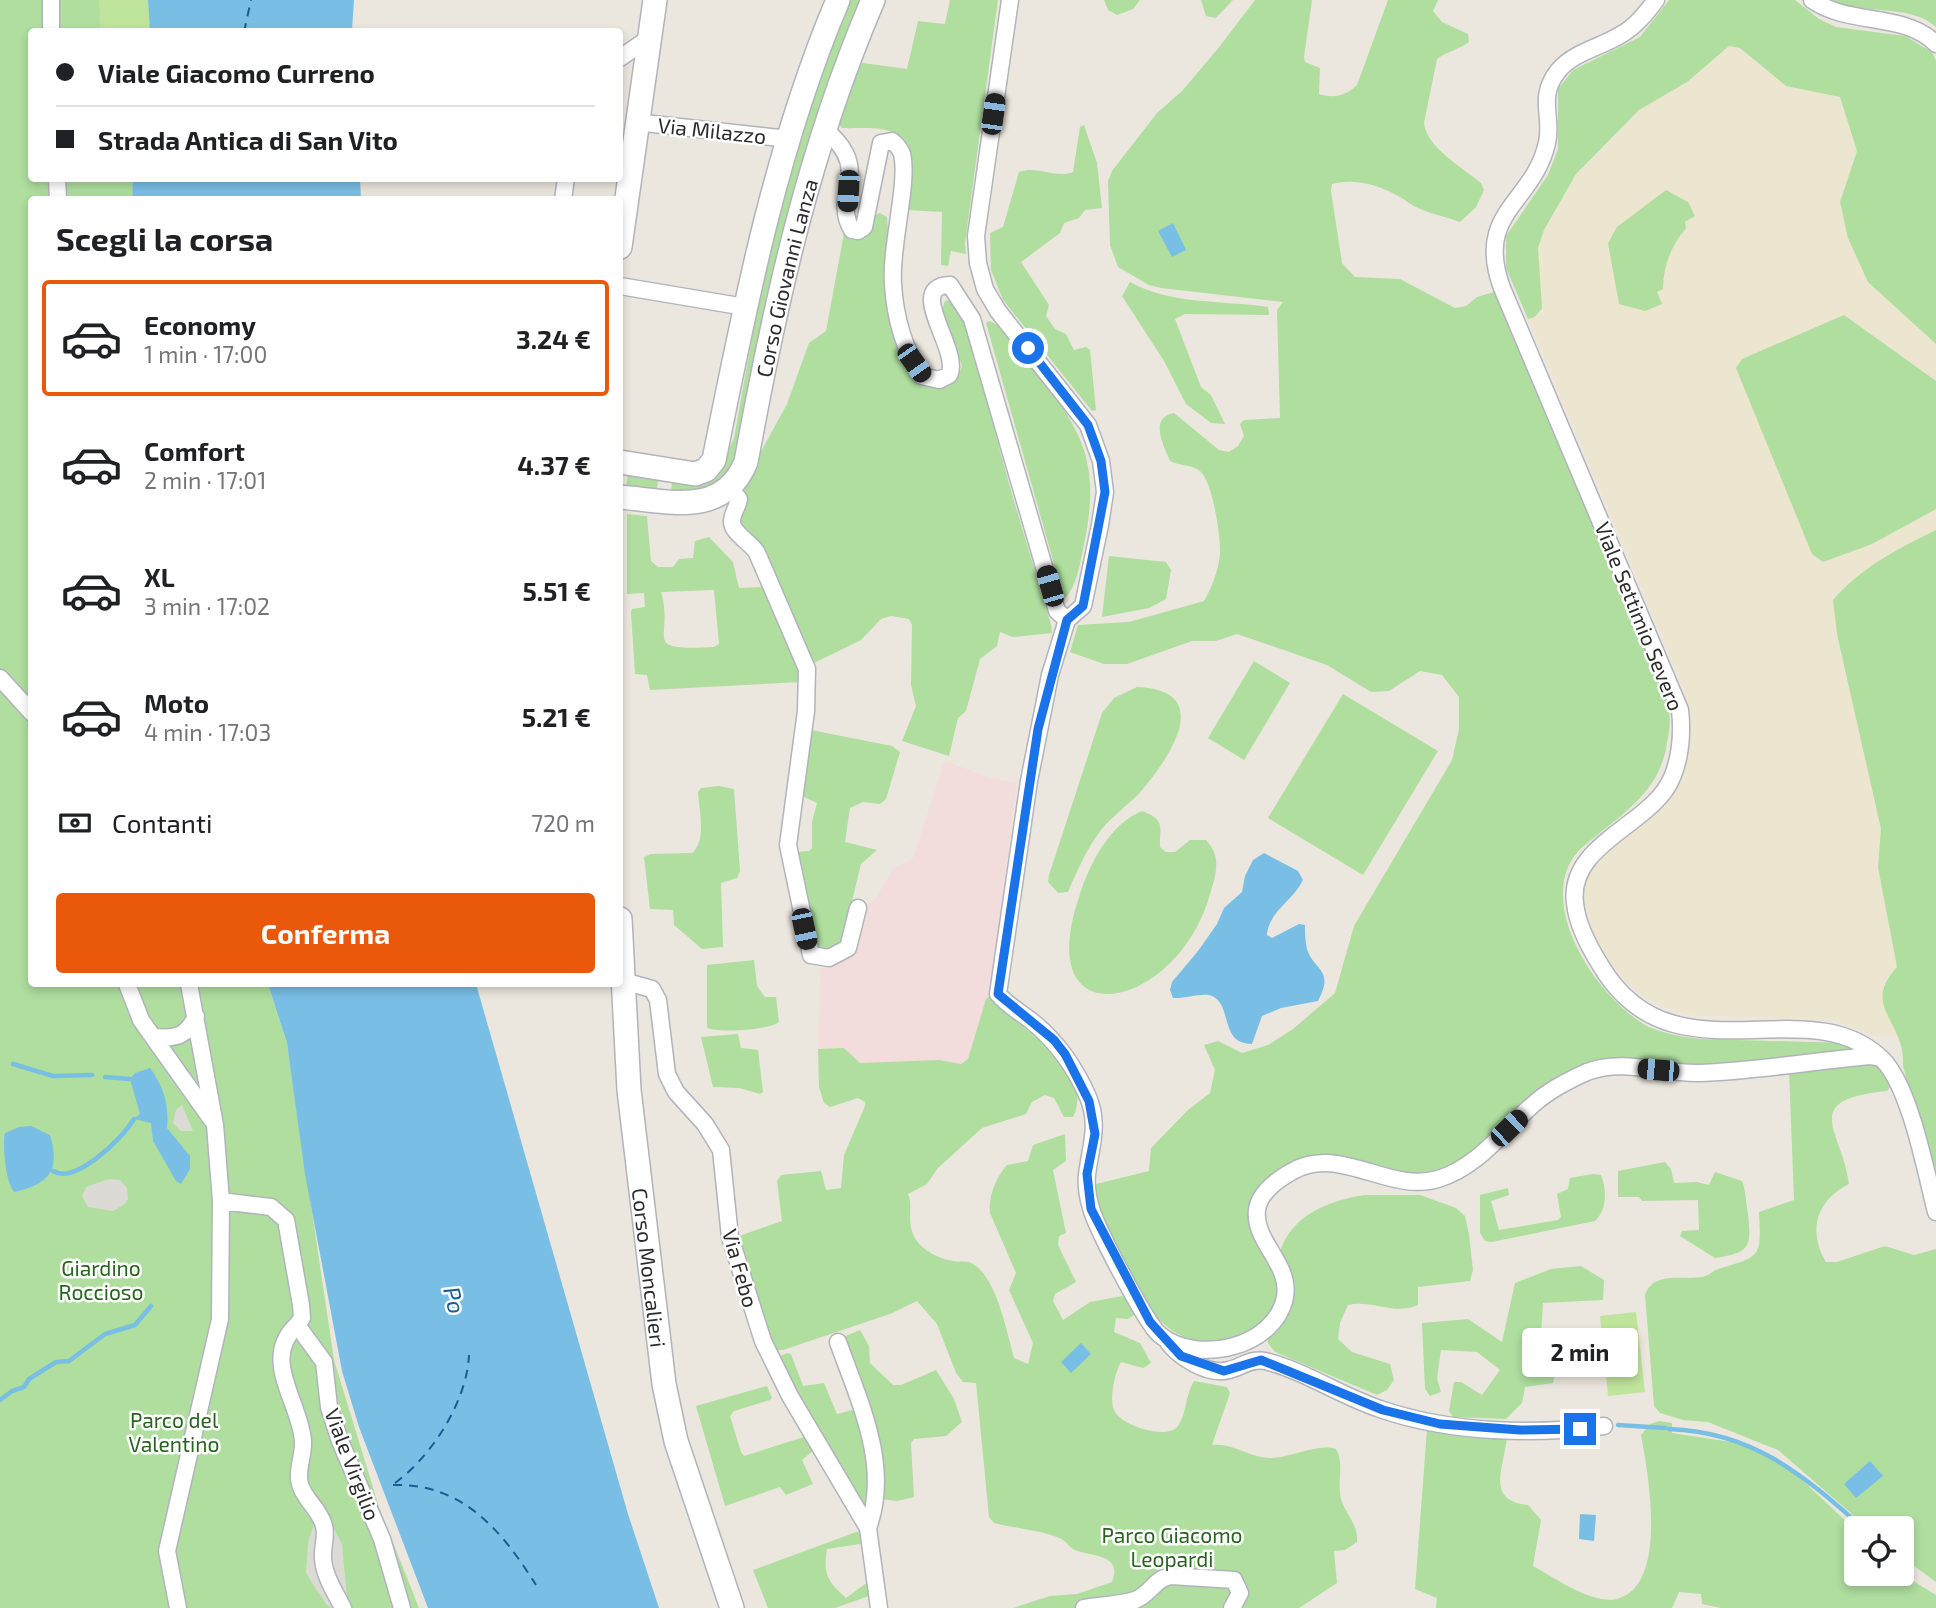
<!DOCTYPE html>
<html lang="it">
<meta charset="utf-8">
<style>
:root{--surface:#fff;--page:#f2f2f2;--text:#202124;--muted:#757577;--line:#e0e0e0;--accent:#ea580c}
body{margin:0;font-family:"Exo 2",sans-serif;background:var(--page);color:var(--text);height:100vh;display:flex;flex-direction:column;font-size:26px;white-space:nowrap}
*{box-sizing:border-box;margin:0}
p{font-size:23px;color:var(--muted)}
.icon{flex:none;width:38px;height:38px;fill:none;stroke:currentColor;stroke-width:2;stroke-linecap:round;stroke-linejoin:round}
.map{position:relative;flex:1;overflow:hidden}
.side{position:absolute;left:28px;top:196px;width:595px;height:791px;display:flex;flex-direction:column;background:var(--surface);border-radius:7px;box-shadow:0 4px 10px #0003}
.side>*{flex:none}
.top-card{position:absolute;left:28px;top:28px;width:595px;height:154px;border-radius:7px;box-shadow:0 4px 10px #0003;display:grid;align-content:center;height:154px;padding:0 28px;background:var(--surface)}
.buttons{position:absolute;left:1844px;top:1516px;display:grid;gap:14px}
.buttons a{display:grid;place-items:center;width:70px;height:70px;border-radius:7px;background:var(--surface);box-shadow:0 4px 10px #0003;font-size:35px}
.end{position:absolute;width:32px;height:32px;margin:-16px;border:9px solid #1a73e8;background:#fff;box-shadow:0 0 0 4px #fff}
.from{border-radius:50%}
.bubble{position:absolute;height:49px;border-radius:7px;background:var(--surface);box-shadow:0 4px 10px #0003;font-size:23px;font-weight:700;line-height:49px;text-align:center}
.car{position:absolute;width:21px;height:42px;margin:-21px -10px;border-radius:9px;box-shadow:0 0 5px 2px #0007;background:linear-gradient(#222 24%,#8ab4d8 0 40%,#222 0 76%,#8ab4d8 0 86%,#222 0)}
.top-card b{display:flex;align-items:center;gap:24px;height:66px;font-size:26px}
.top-card b+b{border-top:2px solid var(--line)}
.top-card i{width:18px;height:18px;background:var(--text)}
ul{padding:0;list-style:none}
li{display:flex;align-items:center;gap:21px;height:116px;margin:0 14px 10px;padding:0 14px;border:4px solid transparent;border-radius:7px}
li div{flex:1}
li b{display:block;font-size:26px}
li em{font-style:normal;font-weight:700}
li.current{border-color:var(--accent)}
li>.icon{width:63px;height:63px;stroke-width:1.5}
h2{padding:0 28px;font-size:32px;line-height:84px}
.pay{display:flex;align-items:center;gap:18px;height:77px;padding:0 28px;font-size:26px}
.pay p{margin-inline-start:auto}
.action{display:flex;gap:14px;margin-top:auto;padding:14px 28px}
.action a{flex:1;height:80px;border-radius:7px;background:var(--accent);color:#fff;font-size:28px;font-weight:700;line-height:80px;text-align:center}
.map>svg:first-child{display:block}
</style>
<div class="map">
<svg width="1936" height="1608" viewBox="0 0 1936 1608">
<rect width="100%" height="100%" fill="#ece7de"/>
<path fill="#ece5cf" d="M1729,46L1740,48L1786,86L1840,96L1857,151L1840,202L1904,313L1936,344V530L1877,560L1865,754L1881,829L1878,867L1898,967L1883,982L1884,1005L1897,1035L1878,1037L1834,1020L1685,1015L1645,998L1623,979L1609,960L1593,932L1583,899L1586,877L1606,854L1661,809L1674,790L1689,740L1690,715L1680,679L1528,319L1535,317L1542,308L1538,248L1544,230L1576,174L1610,136L1639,109L1687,82Z"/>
<path fill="#f2dddc" d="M948,762L991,778L1017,783L989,997L986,999L968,1059L961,1064L876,1065L859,1063L844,1048L818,1049L821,968L842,960L849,955L863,906L874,901L893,869L913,858L944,763Z"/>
<path fill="#afde9f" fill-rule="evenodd" d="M0,0H148L150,31L32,32V178L133,179L132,199L32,200V984H268L287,1043L334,1360L379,1507L419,1608H0Z
M849,0H861C799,141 774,292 742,442C725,488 720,493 671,492L672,482L691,485L719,470L734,438L764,270L786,180L812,96Z
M950,0H998L965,243L966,254L951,251L948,266L941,265L942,212L906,210L910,150C903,123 864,129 842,128L837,122L858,66L863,63L907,69L918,21L945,24Z
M1104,0H1140L1133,9L1117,15L1108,10Z
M1201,0H1233L1216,18L1206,16Z
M1255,0H1312L1304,57L1305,62L1320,68L1319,94C1334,99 1347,95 1357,85L1388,0H1438L1433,11L1442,22L1468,34L1469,42C1458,50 1448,51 1437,59L1424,123C1426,147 1463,168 1481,183L1484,190L1476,207L1460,222C1444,216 1422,212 1409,203C1387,188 1360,177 1332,184L1331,191L1342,263L1355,277L1400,279L1455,308L1466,306L1477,297L1494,292L1667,701C1671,716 1670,729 1667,743C1660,789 1629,809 1595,837C1585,844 1576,852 1570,863C1542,916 1602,1003 1649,1027C1665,1034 1684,1037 1701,1039L1848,1043L1851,1047L1850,1052L1707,1067L1609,1060L1500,1127L1465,1157L1430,1173L1392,1174L1347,1158L1310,1156L1290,1164L1257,1195L1279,1290C1275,1313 1262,1328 1240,1336C1151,1368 1125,1261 1096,1200V1184L1149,1171L1151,1148L1188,1110L1210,1093L1215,1070L1204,1045L1218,1041L1242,1053L1268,1045L1293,1029L1335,993L1354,926L1452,760L1459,729V697L1442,675L1420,671L1389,691L1371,692L1327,665L1237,634L1216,641H1192L1127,664H1104L1070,652L1078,625L1129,622L1204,601C1212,587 1218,571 1220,555C1221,538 1213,482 1200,471C1191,464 1179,466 1170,461C1163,444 1149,418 1174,413L1219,450L1229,452L1238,446L1244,436L1240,424L1244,420L1280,418L1277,310L1283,302L1161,288L1149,285L1118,267L1110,245L1108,181L1112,171L1157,113L1183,90L1220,46Z
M1669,0H1795L1819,19L1836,27L1905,36L1932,52L1936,61V344L1868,282L1848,238L1840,202L1857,151L1840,97L1786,86L1740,48L1729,46L1687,82L1639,110L1576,174L1544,230L1538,248L1542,308L1535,317L1528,319L1506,268V236L1548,175L1558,149V89L1573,70L1640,37Z
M1831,0H1936V27C1910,3 1862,16 1831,0Z
M1084,125L1097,163L1102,208L1085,210L1079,218L1064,223L1060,233L1021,262L1049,305L1046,316L1055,329L1066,334L1074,350L1086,347L1090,350L1096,410L1092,411L1003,300L991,270L990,233L1003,227L1019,172C1037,165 1056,179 1073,172L1080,127Z
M1666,190L1688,202L1695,216L1685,222L1686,228C1671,246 1663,266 1663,289L1657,292L1662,304L1645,311L1619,304L1608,243L1617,227Z
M880,213L887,217C892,263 875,376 937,389C952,387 958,380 962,366L942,310L945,301L950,300C980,329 986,396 996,435C1012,499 1033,562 1051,625L1052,633L1013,637L1000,632L997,646L980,659L966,711L958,718L949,756L902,741L916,706L911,685L912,625L909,619L891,616L881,619L861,640L812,664L759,542L746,533L739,521L747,499L741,488L787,404L809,343L826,331L844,233L848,236C865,234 872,233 875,215Z
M1130,282C1172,305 1221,300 1268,307L1269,315L1185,314L1175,319L1201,387L1211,395L1225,424L1211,423L1186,404L1164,361L1122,296Z
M1844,315L1936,381V509L1872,544L1823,562L1812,554L1736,368L1742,359Z
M989,321C1003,325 1016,347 1025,359C1081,427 1103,459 1083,549C1080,564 1076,589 1064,599L986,323Z
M628,475L658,480L657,490L626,486Z
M627,514L647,516L651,561L658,567H673L679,559L693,558L695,541L709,537L733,562L739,588L764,587L792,654L800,664V682L650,690L647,675L635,674L631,613L632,609L645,607L644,593L627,594ZM714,590L719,644L714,647C638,651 675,639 661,592Z
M1936,530V1186L1903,1066C1906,1021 1860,1007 1897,967L1878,867L1881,829L1837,634L1833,600C1863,566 1896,550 1936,530Z
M1109,556L1166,562L1171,570L1166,599L1149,608L1102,617Z
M1254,661L1290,683L1244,760L1208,738Z
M1137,687C1214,690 1172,754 1143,789C1130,804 1113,815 1101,830C1087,848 1077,871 1068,892L1058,893L1048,882L1049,875L1102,713L1114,698Z
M1343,694L1438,751L1363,875L1268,818Z
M811,730L892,746L900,752L886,799L880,804L863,802L850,808L845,842L877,850L861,864L842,942C835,949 826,953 816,950L795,852L809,851L812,848V822L817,803L802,796Z
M719,786L734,789L740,871L737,878L721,883L723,947L702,949L674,925L673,910L650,909L644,857L651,854L692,853C707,840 699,810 698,792L701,788Z
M1142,811C1167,820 1159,829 1160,847L1166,852H1175L1190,840H1206C1222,857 1216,874 1210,894C1178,1011 1028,1043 1080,894C1090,863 1110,824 1142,811Z
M754,960L757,986L765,997H776L779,1022C769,1030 718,1033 707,1028V965Z
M989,997C1017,1028 1097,1068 1073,1117H1064L1054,1098L1045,1095L1032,1102L1026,1114L982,1128L938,1168L927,1184L908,1194C914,1205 905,1222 916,1240C924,1251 940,1259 953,1261C958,1262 964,1261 969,1262C996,1272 1007,1333 1014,1358L1028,1364L1033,1343L1009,1290L1016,1273L990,1213C988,1197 996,1177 1007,1165L1028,1161L1033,1145L1065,1134L1066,1161L1053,1170L1066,1233L1059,1236L1058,1245L1076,1282L1055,1294L1053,1301L1063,1320L1090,1302L1128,1295L1134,1315L1128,1319L1116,1318L1114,1332L1140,1343L1151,1363L1143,1368L1121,1362C1115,1373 1109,1397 1114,1410C1119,1425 1166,1440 1177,1427C1187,1415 1185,1395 1194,1381L1227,1387L1230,1393L1212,1445C1232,1442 1250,1458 1271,1458C1292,1458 1316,1443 1336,1449C1344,1462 1338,1479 1340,1494C1342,1511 1359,1523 1357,1542L1345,1550L1334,1551L1337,1583L1299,1608H1013L1050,1596L1077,1594L1112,1582C1123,1554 1093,1557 1075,1550C1070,1548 1068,1543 1063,1540C1049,1531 1012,1528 994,1523L989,1517L976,1383L963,1382L956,1373L937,1324L917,1301L890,1314L783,1350H773L737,1241L739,1236L782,1221L777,1181L781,1175L821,1171L826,1190L841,1188L844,1155L865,1106V1102L858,1098L830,1107L824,1103L819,1087L818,1049L844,1048L860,1063L939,1060L961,1064L968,1059L986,999Z
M738,1034L741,1048L758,1050L763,1092L760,1094L739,1088L713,1087L701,1037Z
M1869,1062L1877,1065L1893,1084L1887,1091C1797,1100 1843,1131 1849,1184C1817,1200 1807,1230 1826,1262H1837L1885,1246L1914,1255L1936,1249V1582L1902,1557V1528H1868L1778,1450L1708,1422L1683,1420L1660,1413L1654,1406L1645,1295C1653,1271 1681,1280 1702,1277C1709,1276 1713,1270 1721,1268C1762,1256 1761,1256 1759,1212L1794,1200L1789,1070Z
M1665,1162L1671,1169L1674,1183L1697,1182L1709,1185L1715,1172L1742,1181C1746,1191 1746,1203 1748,1214C1752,1249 1749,1252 1715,1258L1680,1236L1682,1231L1699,1230L1698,1200L1642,1201L1639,1197H1618V1171Z
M1593,1174L1601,1175C1607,1189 1607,1211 1595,1221L1492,1242L1485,1241L1480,1233V1195L1508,1188L1509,1195L1491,1201L1499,1230L1558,1220L1561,1217L1557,1194L1568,1189L1570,1178Z
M1365,1195H1420L1456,1208L1465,1216L1469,1234L1473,1270L1470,1281L1418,1287V1305C1394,1316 1372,1299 1348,1305L1340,1323L1338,1339L1352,1352L1390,1364L1394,1380L1387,1390L1377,1395L1275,1352L1268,1343L1267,1336L1282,1317C1281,1298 1274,1270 1280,1252C1291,1215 1330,1200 1365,1195Z
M1581,1266L1604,1280L1603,1300L1543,1303L1539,1367L1556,1370L1553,1383L1525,1387L1522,1403L1506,1419L1453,1417L1449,1411L1454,1382H1461L1482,1395L1500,1370L1477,1352L1441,1350L1437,1378L1441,1392L1430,1396L1425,1389L1422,1323L1468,1319L1502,1342L1515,1283L1551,1269Z
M860,1330L869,1346L870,1363L893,1385H901L936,1370L954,1399L962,1422L946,1436L914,1439L911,1443L914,1497L897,1501L880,1499L841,1338Z
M787,1353L791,1354L803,1386L824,1383L837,1414L856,1409L868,1444L867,1511L776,1358Z
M767,1386L772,1398L770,1400L734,1411L730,1416L741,1452L744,1456L807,1436L814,1450L802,1460L813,1484L786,1495L780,1487L725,1506L696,1406Z
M1659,1421L1672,1423V1433L1738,1443L1774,1459L1798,1476L1852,1527L1857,1536V1573H1900L1936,1595V1608H1721L1702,1604L1701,1594L1679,1592L1672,1608H1436L1437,1598L1415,1589L1427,1429L1507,1438C1503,1469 1486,1501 1528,1505L1541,1520L1533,1566C1553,1577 1593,1605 1617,1599C1669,1585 1648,1474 1641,1435L1650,1424Z
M859,1531L863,1542L860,1544L827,1549C823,1574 827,1581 846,1598L868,1582L872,1595L835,1608H768L753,1570Z"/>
<path fill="#bfe49b" d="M99,0H148L150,31H87L100,28Z
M1636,1312L1645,1392L1608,1396L1600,1316Z"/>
<path fill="#dcdad5" d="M182,1105L188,1119L193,1131H181L173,1123L176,1110Z
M109,1179L120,1180L127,1188L128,1199L125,1204L113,1211L88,1207L82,1196L86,1187Z
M318,1511L326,1514L342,1544L348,1608H331L326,1604L306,1573L308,1543Z"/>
<path fill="#79bfe5" d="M148,0H354L352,31H150Z
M133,179H360L361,199H132Z
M1173,223L1186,250L1172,257L1158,231Z
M1264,853L1298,871L1303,880C1294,900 1268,912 1267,935L1272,938L1299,924L1305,925C1305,932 1305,941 1307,949C1314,971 1335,969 1318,1001L1281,1008L1262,1016L1252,1044C1219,1044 1233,1005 1212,996C1203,992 1185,999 1173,998L1170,990L1172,982L1198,951L1217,924L1224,908L1242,892L1245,876L1253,860Z
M268,984H476L628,1514L659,1608H428L359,1427L342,1371L305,1174L287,1043Z
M150,1068C164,1087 169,1105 167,1128L190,1156V1169L181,1184L176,1181L153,1141L151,1123L134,1119L140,1114L130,1079L135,1073Z
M31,1126L50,1135C61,1171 48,1184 15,1192C6,1186 2,1144 5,1133L19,1127Z
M1081,1343L1091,1354L1071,1373L1061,1362Z
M1870,1461L1883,1476L1856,1498L1844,1484Z
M1580,1514L1596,1515L1594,1541L1579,1539Z"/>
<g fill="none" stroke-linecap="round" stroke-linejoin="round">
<path stroke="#79bfe5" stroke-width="4.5" d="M13,1064L53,1076L92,1075
M105,1077L130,1079
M53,1171C75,1185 123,1138 134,1119
M0,1400L12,1391L24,1387L29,1379L56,1362L69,1361L105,1334L135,1325L151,1306
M1618,1425L1665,1428
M1669,1429C1754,1432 1803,1475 1863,1528"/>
<path stroke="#185d92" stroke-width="2" stroke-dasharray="9 7" stroke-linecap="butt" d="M244,32L251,0
M395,1483C432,1456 467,1401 469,1355
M393,1485C463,1483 502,1531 536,1585"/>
<defs>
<path id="street" d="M51,0V32
M1010,0L976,236L978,263L985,289L998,311L1088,425L1101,461L1105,492L1100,525L1083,606L1067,620
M1656,0C1646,13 1636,26 1622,34C1602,47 1573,52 1558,71C1537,98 1553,115 1547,143C1533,204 1474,212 1502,288L1680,710C1683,735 1680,766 1667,787C1642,827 1568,847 1575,903C1577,925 1589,947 1601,966C1672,1086 1807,986 1882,1059C1910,1086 1926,1173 1936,1212
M1812,0C1849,26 1905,12 1936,44
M620,58L649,38
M635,122L789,139
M823,128C876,171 830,193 852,230L858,231L864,227L881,143L892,141C897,145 900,148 902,154C909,183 890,247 893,284C895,317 903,348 922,376L939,380L949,375C962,351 904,286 950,285L972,319L1057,611L1067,620
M57,178L58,200
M563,200L566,178
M620,286L745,307
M730,488L739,499C738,506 732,514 732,521C731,533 752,543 757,553L807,669L806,711L788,845L811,955L829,958L848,948L858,908
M1067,620L1050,675L1029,781L998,994C1008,1006 1022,1013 1034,1023C1059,1044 1075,1067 1088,1097C1100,1125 1090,1148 1087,1175C1086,1185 1088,1198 1091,1208C1096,1227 1146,1324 1160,1335C1197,1365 1275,1348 1285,1297C1291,1264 1253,1241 1257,1210C1259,1193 1277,1180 1291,1172C1339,1143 1388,1194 1438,1179C1480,1166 1504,1129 1536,1102C1551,1089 1569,1080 1587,1072C1623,1058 1662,1074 1699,1073C1756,1071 1813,1061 1870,1056L1881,1058
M0,678L32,713
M623,981L652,989L658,1000L667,1074L676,1092L705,1124L721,1150L730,1237L763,1341L790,1396L868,1528L879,1608
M127,984L141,1020L212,1120
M155,1037C176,1039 187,1036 196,1016
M221,1201L271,1207L286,1220L301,1305L302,1318L297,1325L324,1362L329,1407L340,1441L382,1539L402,1608
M297,1325C260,1359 300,1401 303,1441C304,1455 296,1471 300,1484C304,1500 320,1509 324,1526C327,1536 322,1547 323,1558C324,1576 335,1592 343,1608
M1166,1339C1176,1356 1208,1376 1229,1370C1241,1367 1252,1358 1265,1361C1306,1371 1342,1397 1383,1410C1452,1433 1533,1435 1604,1426
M838,1342C859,1401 891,1466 868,1528
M178,1608L167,1551L220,1319L221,1201L215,1125L189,984
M1084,1608C1101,1605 1119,1605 1135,1600C1150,1595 1155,1578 1171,1576L1234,1580L1240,1593L1232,1608"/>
<g id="secondary">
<path d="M620,247L655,0"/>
<path d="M620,462L695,474L706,470L714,460C745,305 776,146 838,0"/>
<path id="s1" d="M620,497C668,501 723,518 746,462C775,303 809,149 873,0"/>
<path id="s2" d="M620,919L629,1090L664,1384L676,1441L732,1608"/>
</g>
</defs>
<use href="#street" stroke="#b1b3bd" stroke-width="19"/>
<use href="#secondary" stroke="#b1b3bd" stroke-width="26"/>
<use href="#street" stroke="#fff" stroke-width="16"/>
<use href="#secondary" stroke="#fff" stroke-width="23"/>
</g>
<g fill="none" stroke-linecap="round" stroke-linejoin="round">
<path stroke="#1a73e8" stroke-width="9" d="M1028,348L1088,425L1101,461L1105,492L1083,606L1067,620L1038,729L998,994L1054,1040L1065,1054L1089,1101L1095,1134L1087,1174L1091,1209L1150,1322L1181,1356L1224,1371L1261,1360L1383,1410L1440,1424L1520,1430L1580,1429"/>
</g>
<g text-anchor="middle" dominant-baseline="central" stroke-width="5" stroke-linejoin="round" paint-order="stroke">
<g font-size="21" fill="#2b2b2b" stroke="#fff">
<text transform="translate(712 130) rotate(6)">Via Milazzo</text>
<text stroke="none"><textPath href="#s1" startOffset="332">Corso Giovanni Lanza</textPath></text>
<text transform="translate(1640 616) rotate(68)">Viale Settimio Severo</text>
<text stroke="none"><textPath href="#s2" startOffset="350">Corso Moncalieri</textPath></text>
<text transform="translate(741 1268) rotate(74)">Via Febo</text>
<text transform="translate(353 1464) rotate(69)">Viale Virgilio</text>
</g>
<g font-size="21" fill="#286320" stroke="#fff">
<text x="101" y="1267">Giardino<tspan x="101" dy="24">Roccioso</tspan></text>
<text x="174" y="1419">Parco del<tspan x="174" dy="24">Valentino</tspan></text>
<text x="1172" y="1534">Parco Giacomo<tspan x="1172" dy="24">Leopardi</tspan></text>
</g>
<g font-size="23" font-style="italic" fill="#185d92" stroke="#fff">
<text transform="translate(455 1300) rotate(76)">Po</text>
</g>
</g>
</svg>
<div class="buttons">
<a><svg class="icon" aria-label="locate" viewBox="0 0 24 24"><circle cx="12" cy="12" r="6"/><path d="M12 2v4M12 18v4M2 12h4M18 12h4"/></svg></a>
</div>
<i class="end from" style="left:1028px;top:348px"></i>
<i class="end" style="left:1580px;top:1429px"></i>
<div class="bubble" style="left:1522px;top:1328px;width:116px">2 min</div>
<i class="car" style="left:993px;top:114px;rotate:8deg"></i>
<i class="car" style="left:848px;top:191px;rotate:183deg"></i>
<i class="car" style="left:914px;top:363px;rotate:145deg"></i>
<i class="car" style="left:1050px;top:586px;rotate:344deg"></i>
<i class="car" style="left:804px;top:929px;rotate:168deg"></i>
<i class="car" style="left:1658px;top:1070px;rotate:275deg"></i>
<i class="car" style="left:1509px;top:1128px;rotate:46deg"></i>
<div class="top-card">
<b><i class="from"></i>Viale Giacomo Curreno</b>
<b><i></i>Strada Antica di San Vito</b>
</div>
<section class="side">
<h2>Scegli la corsa</h2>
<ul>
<li class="current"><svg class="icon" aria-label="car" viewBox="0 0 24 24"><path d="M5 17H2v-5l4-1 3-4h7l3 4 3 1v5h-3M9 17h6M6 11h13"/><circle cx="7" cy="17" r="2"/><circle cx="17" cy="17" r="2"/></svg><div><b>Economy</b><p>1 min · 17:00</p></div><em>3.24 €</em></li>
<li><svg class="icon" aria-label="car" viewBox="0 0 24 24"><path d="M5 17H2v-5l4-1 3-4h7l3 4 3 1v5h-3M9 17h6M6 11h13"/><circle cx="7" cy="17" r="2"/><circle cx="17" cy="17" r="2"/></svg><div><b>Comfort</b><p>2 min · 17:01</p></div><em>4.37 €</em></li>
<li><svg class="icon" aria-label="car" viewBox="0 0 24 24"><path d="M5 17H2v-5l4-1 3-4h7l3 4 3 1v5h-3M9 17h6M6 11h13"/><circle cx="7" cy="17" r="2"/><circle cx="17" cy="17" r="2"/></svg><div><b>XL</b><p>3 min · 17:02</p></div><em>5.51 €</em></li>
<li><svg class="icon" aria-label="car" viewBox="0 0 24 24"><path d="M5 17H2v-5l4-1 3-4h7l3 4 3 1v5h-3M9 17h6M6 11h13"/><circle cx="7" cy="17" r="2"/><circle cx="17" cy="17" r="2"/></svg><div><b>Moto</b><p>4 min · 17:03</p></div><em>5.21 €</em></li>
</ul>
<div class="pay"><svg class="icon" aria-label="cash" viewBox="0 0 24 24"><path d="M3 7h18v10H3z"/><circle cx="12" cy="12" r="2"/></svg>Contanti<p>720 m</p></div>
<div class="action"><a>Conferma</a></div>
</section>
</div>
